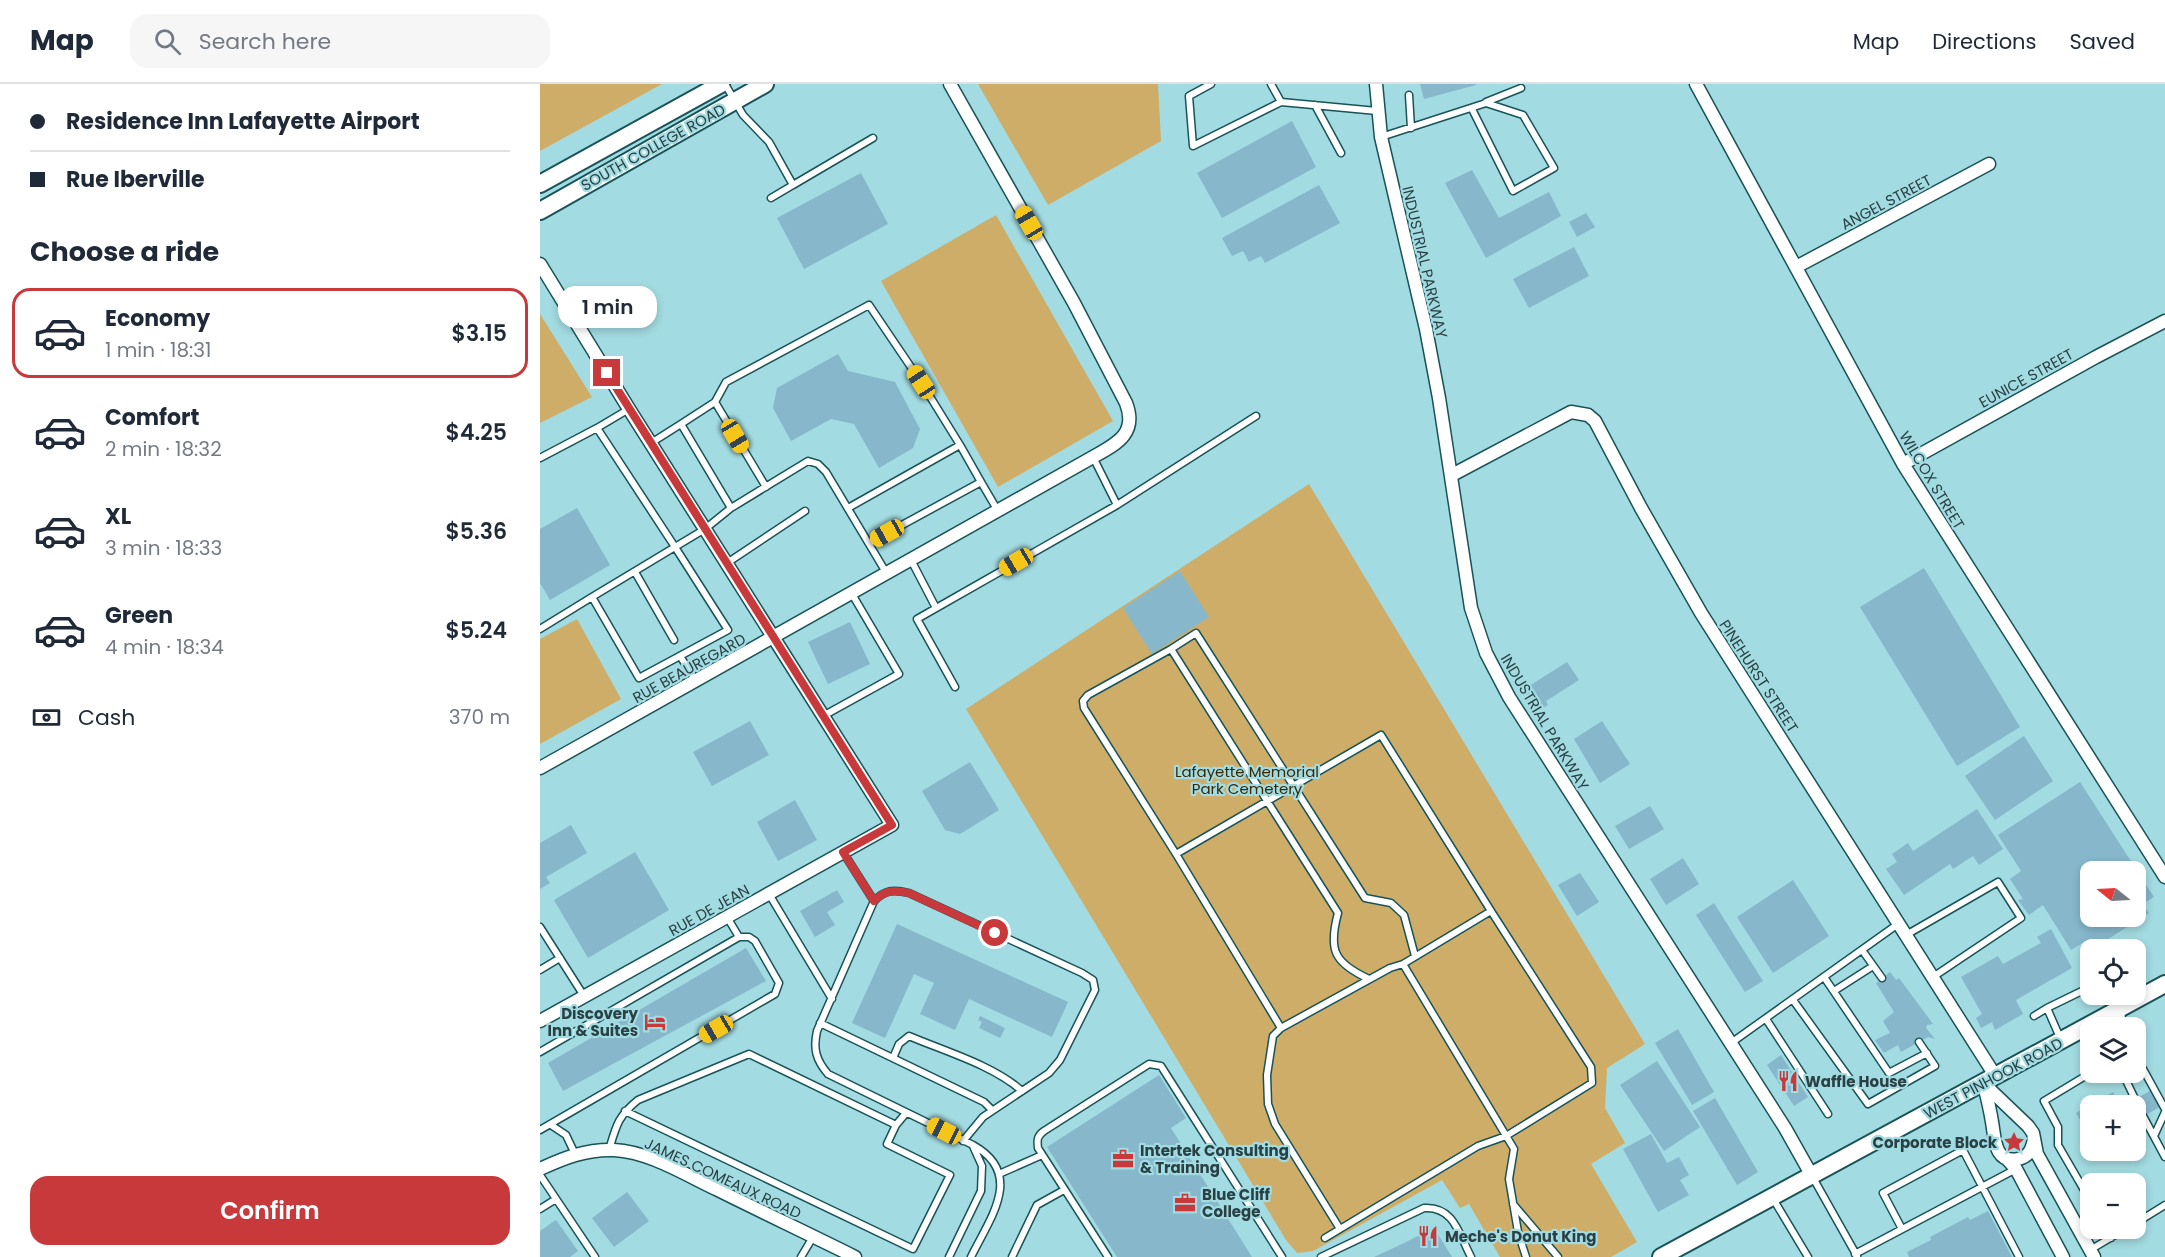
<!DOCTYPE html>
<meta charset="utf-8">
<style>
:root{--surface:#fff;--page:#f6f6f7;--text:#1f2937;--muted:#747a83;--line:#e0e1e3;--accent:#c8393b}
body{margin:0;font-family:Poppins,sans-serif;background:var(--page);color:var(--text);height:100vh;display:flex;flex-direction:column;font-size:22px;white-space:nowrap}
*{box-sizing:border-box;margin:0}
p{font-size:20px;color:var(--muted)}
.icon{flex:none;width:33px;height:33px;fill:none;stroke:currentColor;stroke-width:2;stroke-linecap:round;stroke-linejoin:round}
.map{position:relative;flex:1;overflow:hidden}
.details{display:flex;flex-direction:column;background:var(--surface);width:540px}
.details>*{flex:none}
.hud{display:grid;align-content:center;height:132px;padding:0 30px;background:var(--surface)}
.needle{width:39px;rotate:288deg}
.fabs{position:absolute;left:1540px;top:777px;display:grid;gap:12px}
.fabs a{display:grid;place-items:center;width:66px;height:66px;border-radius:12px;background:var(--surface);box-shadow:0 3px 9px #0003;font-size:30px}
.end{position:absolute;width:27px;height:27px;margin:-14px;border:8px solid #c8393b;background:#fff;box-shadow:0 0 0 3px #fff}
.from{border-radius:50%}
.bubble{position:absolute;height:42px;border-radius:18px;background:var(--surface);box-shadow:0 3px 9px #0003;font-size:20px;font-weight:600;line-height:42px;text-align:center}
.car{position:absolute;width:18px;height:36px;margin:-18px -9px;border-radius:8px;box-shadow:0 0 4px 2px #0007;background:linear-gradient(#f5c518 24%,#345 0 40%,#f5c518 0 76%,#345 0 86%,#f5c518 0)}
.hud b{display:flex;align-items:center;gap:21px;height:57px;font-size:22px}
.hud b+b{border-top:2px solid var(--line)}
.hud i{width:15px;height:15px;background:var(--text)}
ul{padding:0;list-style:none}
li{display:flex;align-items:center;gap:18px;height:90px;margin:0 12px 9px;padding:0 18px;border:3px solid transparent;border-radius:18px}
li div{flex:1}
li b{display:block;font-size:22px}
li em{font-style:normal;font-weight:600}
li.selected{border-color:var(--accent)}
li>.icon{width:54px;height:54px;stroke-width:1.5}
h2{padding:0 30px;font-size:27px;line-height:72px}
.pay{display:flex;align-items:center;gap:15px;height:66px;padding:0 30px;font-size:22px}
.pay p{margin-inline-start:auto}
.cta{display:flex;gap:12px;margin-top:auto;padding:12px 30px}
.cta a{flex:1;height:69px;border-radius:18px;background:var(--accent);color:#fff;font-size:24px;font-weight:600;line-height:69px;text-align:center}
header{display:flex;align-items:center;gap:36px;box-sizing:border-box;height:84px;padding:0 30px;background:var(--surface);border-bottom:2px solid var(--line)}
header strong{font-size:28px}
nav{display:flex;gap:33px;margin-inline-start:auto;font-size:21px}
.search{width:420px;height:54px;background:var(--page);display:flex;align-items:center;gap:15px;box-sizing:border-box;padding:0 21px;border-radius:18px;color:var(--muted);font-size:22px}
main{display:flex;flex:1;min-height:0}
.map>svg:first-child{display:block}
</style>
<header>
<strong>Map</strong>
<div class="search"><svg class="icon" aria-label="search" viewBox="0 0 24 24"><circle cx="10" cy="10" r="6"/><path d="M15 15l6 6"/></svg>Search here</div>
<nav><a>Map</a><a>Directions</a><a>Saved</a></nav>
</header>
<main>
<section class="details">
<div class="hud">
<b><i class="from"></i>Residence Inn Lafayette Airport</b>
<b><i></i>Rue Iberville</b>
</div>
<h2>Choose a ride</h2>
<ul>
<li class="selected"><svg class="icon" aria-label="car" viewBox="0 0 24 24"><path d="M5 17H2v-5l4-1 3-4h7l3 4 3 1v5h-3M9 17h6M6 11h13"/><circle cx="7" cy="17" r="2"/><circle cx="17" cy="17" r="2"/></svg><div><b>Economy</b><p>1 min · 18:31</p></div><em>$3.15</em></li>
<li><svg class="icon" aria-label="car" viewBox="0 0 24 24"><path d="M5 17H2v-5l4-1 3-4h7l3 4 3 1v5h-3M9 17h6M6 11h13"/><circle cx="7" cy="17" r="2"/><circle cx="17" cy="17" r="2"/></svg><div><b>Comfort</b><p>2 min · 18:32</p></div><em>$4.25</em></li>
<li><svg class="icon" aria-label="car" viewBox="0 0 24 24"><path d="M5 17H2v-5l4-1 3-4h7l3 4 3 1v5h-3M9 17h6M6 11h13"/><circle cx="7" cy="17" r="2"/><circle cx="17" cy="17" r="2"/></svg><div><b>XL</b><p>3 min · 18:33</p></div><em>$5.36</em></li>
<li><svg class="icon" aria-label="car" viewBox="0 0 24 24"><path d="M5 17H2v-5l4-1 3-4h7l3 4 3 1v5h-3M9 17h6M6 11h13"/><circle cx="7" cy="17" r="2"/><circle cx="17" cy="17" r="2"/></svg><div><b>Green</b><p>4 min · 18:34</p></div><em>$5.24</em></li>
</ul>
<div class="pay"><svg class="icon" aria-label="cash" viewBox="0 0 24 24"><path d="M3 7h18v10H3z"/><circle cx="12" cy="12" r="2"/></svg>Cash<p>370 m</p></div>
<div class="cta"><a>Confirm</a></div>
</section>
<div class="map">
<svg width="1625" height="1173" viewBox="0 0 1625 1173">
<rect width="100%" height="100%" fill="#a2dbe1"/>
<path fill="#cead68" d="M0,0H122L0,67Z
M438,0H618L621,57L508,121Z
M456,131L573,337L458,403L341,197Z
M0,230L52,313L0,339Z
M769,400L1105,960L1067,984L1065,1024L1085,1059L1051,1080L1097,1158L1071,1173H960L929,1120L920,1124L902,1096L773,1167L757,1169L746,1156L426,625Z
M37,535L81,615L0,660V555Z"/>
<path fill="#86b7cb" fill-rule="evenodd" d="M880,0H936V1L884,15Z
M752,37L776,83L682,134L657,89Z
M932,86L959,134L1009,108L1021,132L946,174L905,99Z
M321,89L348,140L264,185L237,134Z
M779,101L800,139L725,179L721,172L709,178L703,167L692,172L682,154Z
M1046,129L1055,143L1037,153L1029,138Z
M1034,163L1049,192L989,224L973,195Z
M298,270L308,287L355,298L380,345L373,364L339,384L314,340L291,335L251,357L233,324L237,304Z
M37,424L70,481L10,516L0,499V445Z
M1384,484L1480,643L1417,682L1320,523Z
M640,487L669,533L612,570L583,524Z
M310,538L330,580L288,600L268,558Z
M1027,578L1039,596L1006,617L1008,621L996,628L983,606Z
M210,637L229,671L172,702L153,668Z
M1062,637L1090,680L1060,699L1034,655Z
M1484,652L1513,697L1455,736L1425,692Z
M430,678L459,726L420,750L405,746L382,707Z
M1540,698L1614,813L1603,820L1609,829L1551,866V869L1544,858L1531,866L1503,821L1489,831L1478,816L1483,815L1470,795L1481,787L1458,751ZM1551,788H1596V832H1551Z
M255,716L277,756L238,777L217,738Z
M1110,722L1124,745L1089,765L1075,742Z
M1437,725L1463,765L1439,781L1433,772L1413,785L1410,780L1364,811L1346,785L1357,778L1352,770L1368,759L1373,767Z
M31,741L47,769L6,793L10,799L0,805V759Z
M95,768L129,826L48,874L14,816Z
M1143,774L1159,800L1126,821L1110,795Z
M1040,789L1059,818L1037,832L1018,801Z
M1253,796L1289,852L1233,889L1197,833Z
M297,806L304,818L287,828L295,841L275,853L260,827Z
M1174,819L1223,897L1205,908L1156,831Z
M357,840L528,918L512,953L429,915L415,946L380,930L394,899L374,890L345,954L312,939Z
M1511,845L1532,884L1476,916L1483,930L1455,946L1452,938L1441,944L1436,934L1442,930L1421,893L1458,872L1463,880L1501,859L1497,853Z
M206,864L226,897L23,1007L8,979Z
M1350,888L1356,896L1359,894L1393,940L1387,941L1386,944L1395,955L1388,953L1361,968L1358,961L1344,969L1335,956L1350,949L1343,937L1354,928L1336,899Z
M440,932L465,944L460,954L439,944L442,938L438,936Z
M1138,945L1174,1008L1152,1021L1115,959Z
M1241,971L1268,1013L1254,1022L1227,981Z
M1117,977L1160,1043L1124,1067L1080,1001Z
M619,991L646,1034L631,1044L712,1173H577L507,1063Z
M1611,1006L1620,1023L1596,1036V1022H1584Z
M1573,1008L1580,1022H1551V1055L1536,1029Z
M1175,1014L1218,1088L1197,1101L1153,1027Z
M1111,1050L1127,1079L1139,1073L1149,1091L1140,1096L1149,1111L1118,1128L1083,1065Z
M87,1108L109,1137L74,1163L52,1134Z
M1448,1127L1472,1173H1369L1367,1168L1391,1156L1390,1153L1428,1133L1430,1136Z
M16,1136L38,1167L30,1173H0V1147Z
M894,1144L912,1173H834L864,1159Z"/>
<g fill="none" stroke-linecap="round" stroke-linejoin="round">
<defs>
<path id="lane" d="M185,0L203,31L229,58L253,101L333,54
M671,0L649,12L653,62L741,18L837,27
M731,0L741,18
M869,11L871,44
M946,18L981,4
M775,21L801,69
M841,53L946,19L983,31L1014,84L973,107L932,25
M231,114L253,101
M175,318L186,298L329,221L381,298L420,361
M141,340L175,318L226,403
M111,359L141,340L191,424
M0,374L57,344L89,325
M441,398L458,427
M577,421L716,332
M308,424L420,361L441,398L329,459
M371,476L396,524
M187,479L265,427
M95,488L134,556
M52,513L135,463L57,344
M0,545L52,513L99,594L188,546L135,463L165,445L191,424L268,377L278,380L286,388L347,490
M631,565L798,829C788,866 794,879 829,895
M140,572L156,597
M415,603L377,535L577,421L553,373
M283,632L359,590L312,510
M303,768L334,817
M636,770L841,651L951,827L863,880L850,884L741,944
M229,810L292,915
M0,843L44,912
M1366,851L1458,798L1481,834L1393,893
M1322,866L1342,894
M863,880L974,1065L969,1095L978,1148L986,1173
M0,886L20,874
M1284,893L1349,989L1387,969
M1294,907L1333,882
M1253,916L1328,1020L1395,982L1379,958
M1494,932L1507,924
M1226,935L1288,1030
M280,939L444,1018L452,1026
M1581,944L1582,926
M1521,956L1507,924L1544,906
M1191,959L1358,840
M0,968L199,853
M353,974L359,960L369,952C404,967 453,981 482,1007
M1596,984L1603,985L1625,1025
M1582,988L1595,1015
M85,1027L373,1165L410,1091L347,1060L356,1041
M1603,1032L1625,1073
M11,1041L26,1051L35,1070
M0,1046L235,910L239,899L215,857L209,853H199L187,833
M1614,1052L1625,1028
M423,1057L443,1033L509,989L520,976L555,906L553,896L542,889L369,809C353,805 345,806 334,817L277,947C273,965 276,976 288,990L433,1061C485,1090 450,1134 431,1173
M69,1066C76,1042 78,1032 98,1016L209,970L356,1041L366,1029
M459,1090L502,1071
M0,1091L55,1173
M1272,1092L1317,1172
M1232,1113L1268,1173
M1551,1118L1518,1061V1043L1504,1017L1552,988
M973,1120L1018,1173
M0,1125L16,1115
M1596,1139L1625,1121
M1566,1144L1571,1154
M800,1145L735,1040L728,1020L727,991L733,952L741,944L636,770L544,624L543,617L548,611L631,565L656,549L825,814L851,819L864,831L875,872
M1362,1145L1343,1109L1423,1066L1479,1173
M785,1154L938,1062L966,1052L1052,999L1051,983L951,827
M1550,1166L1587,1144
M1315,1170L1476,1085
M261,1173L273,1153
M409,1173L441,1107L442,1082L433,1062
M472,1173L497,1121L524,1106
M568,1173L498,1064C497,1056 497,1052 504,1047L609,980L621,982L742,1173
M781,1173L884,1124C914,1122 919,1150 931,1173"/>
<path id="street" d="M836,0L841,53L886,245L899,314L931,524L946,569L969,613L1245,1044L1272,1092
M1156,0L1363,380L1625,793
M0,180L89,325L352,741L0,937
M1256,183L1449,80
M1363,380L1556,273L1625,237
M912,391L1031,328L1048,331L1055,337L1101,424L1161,529L1456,993
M0,684L553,373C576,360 598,350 586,319L534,219L410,0
M1443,999L1488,1042L1493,1049L1497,1070L1554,1173
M1444,1001C1447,1013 1450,1025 1452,1038C1455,1054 1454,1080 1478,1075C1489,1073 1492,1065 1494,1055
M1467,1075L1476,1085L1523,1173
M0,1085C24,1074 46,1065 74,1066C110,1068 144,1090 176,1105C222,1128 269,1150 315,1173"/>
<path id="secondary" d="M0,100L181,0
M0,127L225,0
M1121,1173L1625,900"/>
</defs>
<use href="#lane" stroke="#185358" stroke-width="9"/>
<use href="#street" stroke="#185358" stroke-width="15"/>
<use href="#secondary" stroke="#185358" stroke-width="20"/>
<use href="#lane" stroke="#fff" stroke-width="6"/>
<use href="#street" stroke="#fff" stroke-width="12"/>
<use href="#secondary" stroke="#fff" stroke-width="16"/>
</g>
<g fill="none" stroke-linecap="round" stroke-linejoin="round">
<path stroke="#c8393b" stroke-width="8" d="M67,289L352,741L303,768L334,817C345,806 353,806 369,809L455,849"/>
</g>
<defs>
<symbol id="hotel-bare" viewBox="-9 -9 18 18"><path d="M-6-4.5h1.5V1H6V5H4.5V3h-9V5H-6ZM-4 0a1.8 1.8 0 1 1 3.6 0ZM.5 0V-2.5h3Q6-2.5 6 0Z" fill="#c8393b" stroke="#a2dbe1" stroke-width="2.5" paint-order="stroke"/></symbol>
<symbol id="restaurant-bare" viewBox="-9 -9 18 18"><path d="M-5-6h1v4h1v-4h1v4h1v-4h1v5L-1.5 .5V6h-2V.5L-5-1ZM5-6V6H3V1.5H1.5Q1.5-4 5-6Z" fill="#c8393b" stroke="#a2dbe1" stroke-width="2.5" paint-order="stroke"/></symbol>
<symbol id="sight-bare" viewBox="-9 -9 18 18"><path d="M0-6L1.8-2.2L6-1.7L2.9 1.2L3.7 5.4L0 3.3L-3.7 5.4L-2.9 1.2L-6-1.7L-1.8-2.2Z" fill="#c8393b" stroke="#a2dbe1" stroke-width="2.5" paint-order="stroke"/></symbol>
<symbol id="office-bare" viewBox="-9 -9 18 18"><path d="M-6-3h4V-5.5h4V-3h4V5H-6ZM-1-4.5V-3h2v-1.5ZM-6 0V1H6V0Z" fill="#c8393b" stroke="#a2dbe1" stroke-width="2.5" paint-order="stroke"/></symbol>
</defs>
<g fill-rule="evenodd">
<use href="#hotel-bare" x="100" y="923" width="30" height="30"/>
<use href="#restaurant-bare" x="1233" y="982" width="30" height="30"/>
<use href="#sight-bare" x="1459" y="1043" width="30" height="30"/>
<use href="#office-bare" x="568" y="1060" width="30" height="30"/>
<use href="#office-bare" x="630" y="1104" width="30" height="30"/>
<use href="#restaurant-bare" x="873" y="1137" width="30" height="30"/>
</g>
<g text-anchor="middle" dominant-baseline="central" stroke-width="4.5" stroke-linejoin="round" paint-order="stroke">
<g font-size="15" fill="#294144" stroke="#a2dbe1">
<text transform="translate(113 63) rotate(-29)">SOUTH COLLEGE ROAD</text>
<text transform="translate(1346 118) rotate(-28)">ANGEL STREET</text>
<text transform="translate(885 178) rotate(77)">INDUSTRIAL PARKWAY</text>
<text transform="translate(1486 294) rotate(-29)">EUNICE STREET</text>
<text transform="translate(1392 396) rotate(59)">WILCOX STREET</text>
<text transform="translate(149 584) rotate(-29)">RUE BEAUREGARD</text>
<text transform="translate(1219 592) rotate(57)">PINEHURST STREET</text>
<text transform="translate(1005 638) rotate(59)">INDUSTRIAL PARKWAY</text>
<text transform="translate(169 826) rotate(-29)">RUE DE JEAN</text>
<text transform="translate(1453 994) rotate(-28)">WEST PINHOOK ROAD</text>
<text transform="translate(183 1094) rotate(25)">JAMES COMEAUX ROAD</text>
</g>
<g font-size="15" fill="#392904" stroke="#a2dbe1">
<text x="707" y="687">Lafayette Memorial<tspan x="707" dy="17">Park Cemetery</tspan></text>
</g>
<g font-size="15" font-weight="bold" fill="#294144" stroke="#a2dbe1" text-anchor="start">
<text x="98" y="929" text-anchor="end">Discovery<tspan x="98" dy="17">Inn &amp; Suites</tspan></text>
<text x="1265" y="997">Waffle House</text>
<text x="1457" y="1058" text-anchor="end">Corporate Block</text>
<text x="600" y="1066">Intertek Consulting<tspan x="600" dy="17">&amp; Training</tspan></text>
<text x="662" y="1110">Blue Cliff<tspan x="662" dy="17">College</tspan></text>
<text x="905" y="1152">Meche's Donut King</text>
</g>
</g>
</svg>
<div class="fabs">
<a><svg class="needle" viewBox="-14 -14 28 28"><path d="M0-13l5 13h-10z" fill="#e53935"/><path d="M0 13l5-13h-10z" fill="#747a83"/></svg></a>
<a><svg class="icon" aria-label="locate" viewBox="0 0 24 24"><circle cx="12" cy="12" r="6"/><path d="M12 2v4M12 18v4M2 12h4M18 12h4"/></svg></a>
<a><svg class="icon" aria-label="layers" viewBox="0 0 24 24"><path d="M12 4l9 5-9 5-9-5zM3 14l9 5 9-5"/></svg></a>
<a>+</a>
<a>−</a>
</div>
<i class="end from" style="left:455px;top:849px"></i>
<i class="end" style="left:67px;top:289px"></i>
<div class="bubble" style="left:18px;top:202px;width:99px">1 min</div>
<i class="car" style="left:489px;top:139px;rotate:330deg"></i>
<i class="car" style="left:381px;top:298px;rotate:327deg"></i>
<i class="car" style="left:195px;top:352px;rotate:149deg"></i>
<i class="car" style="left:347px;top:449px;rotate:241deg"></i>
<i class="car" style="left:476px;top:478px;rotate:240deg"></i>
<i class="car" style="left:176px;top:945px;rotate:240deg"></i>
<i class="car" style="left:404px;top:1047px;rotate:297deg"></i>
</div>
</main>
